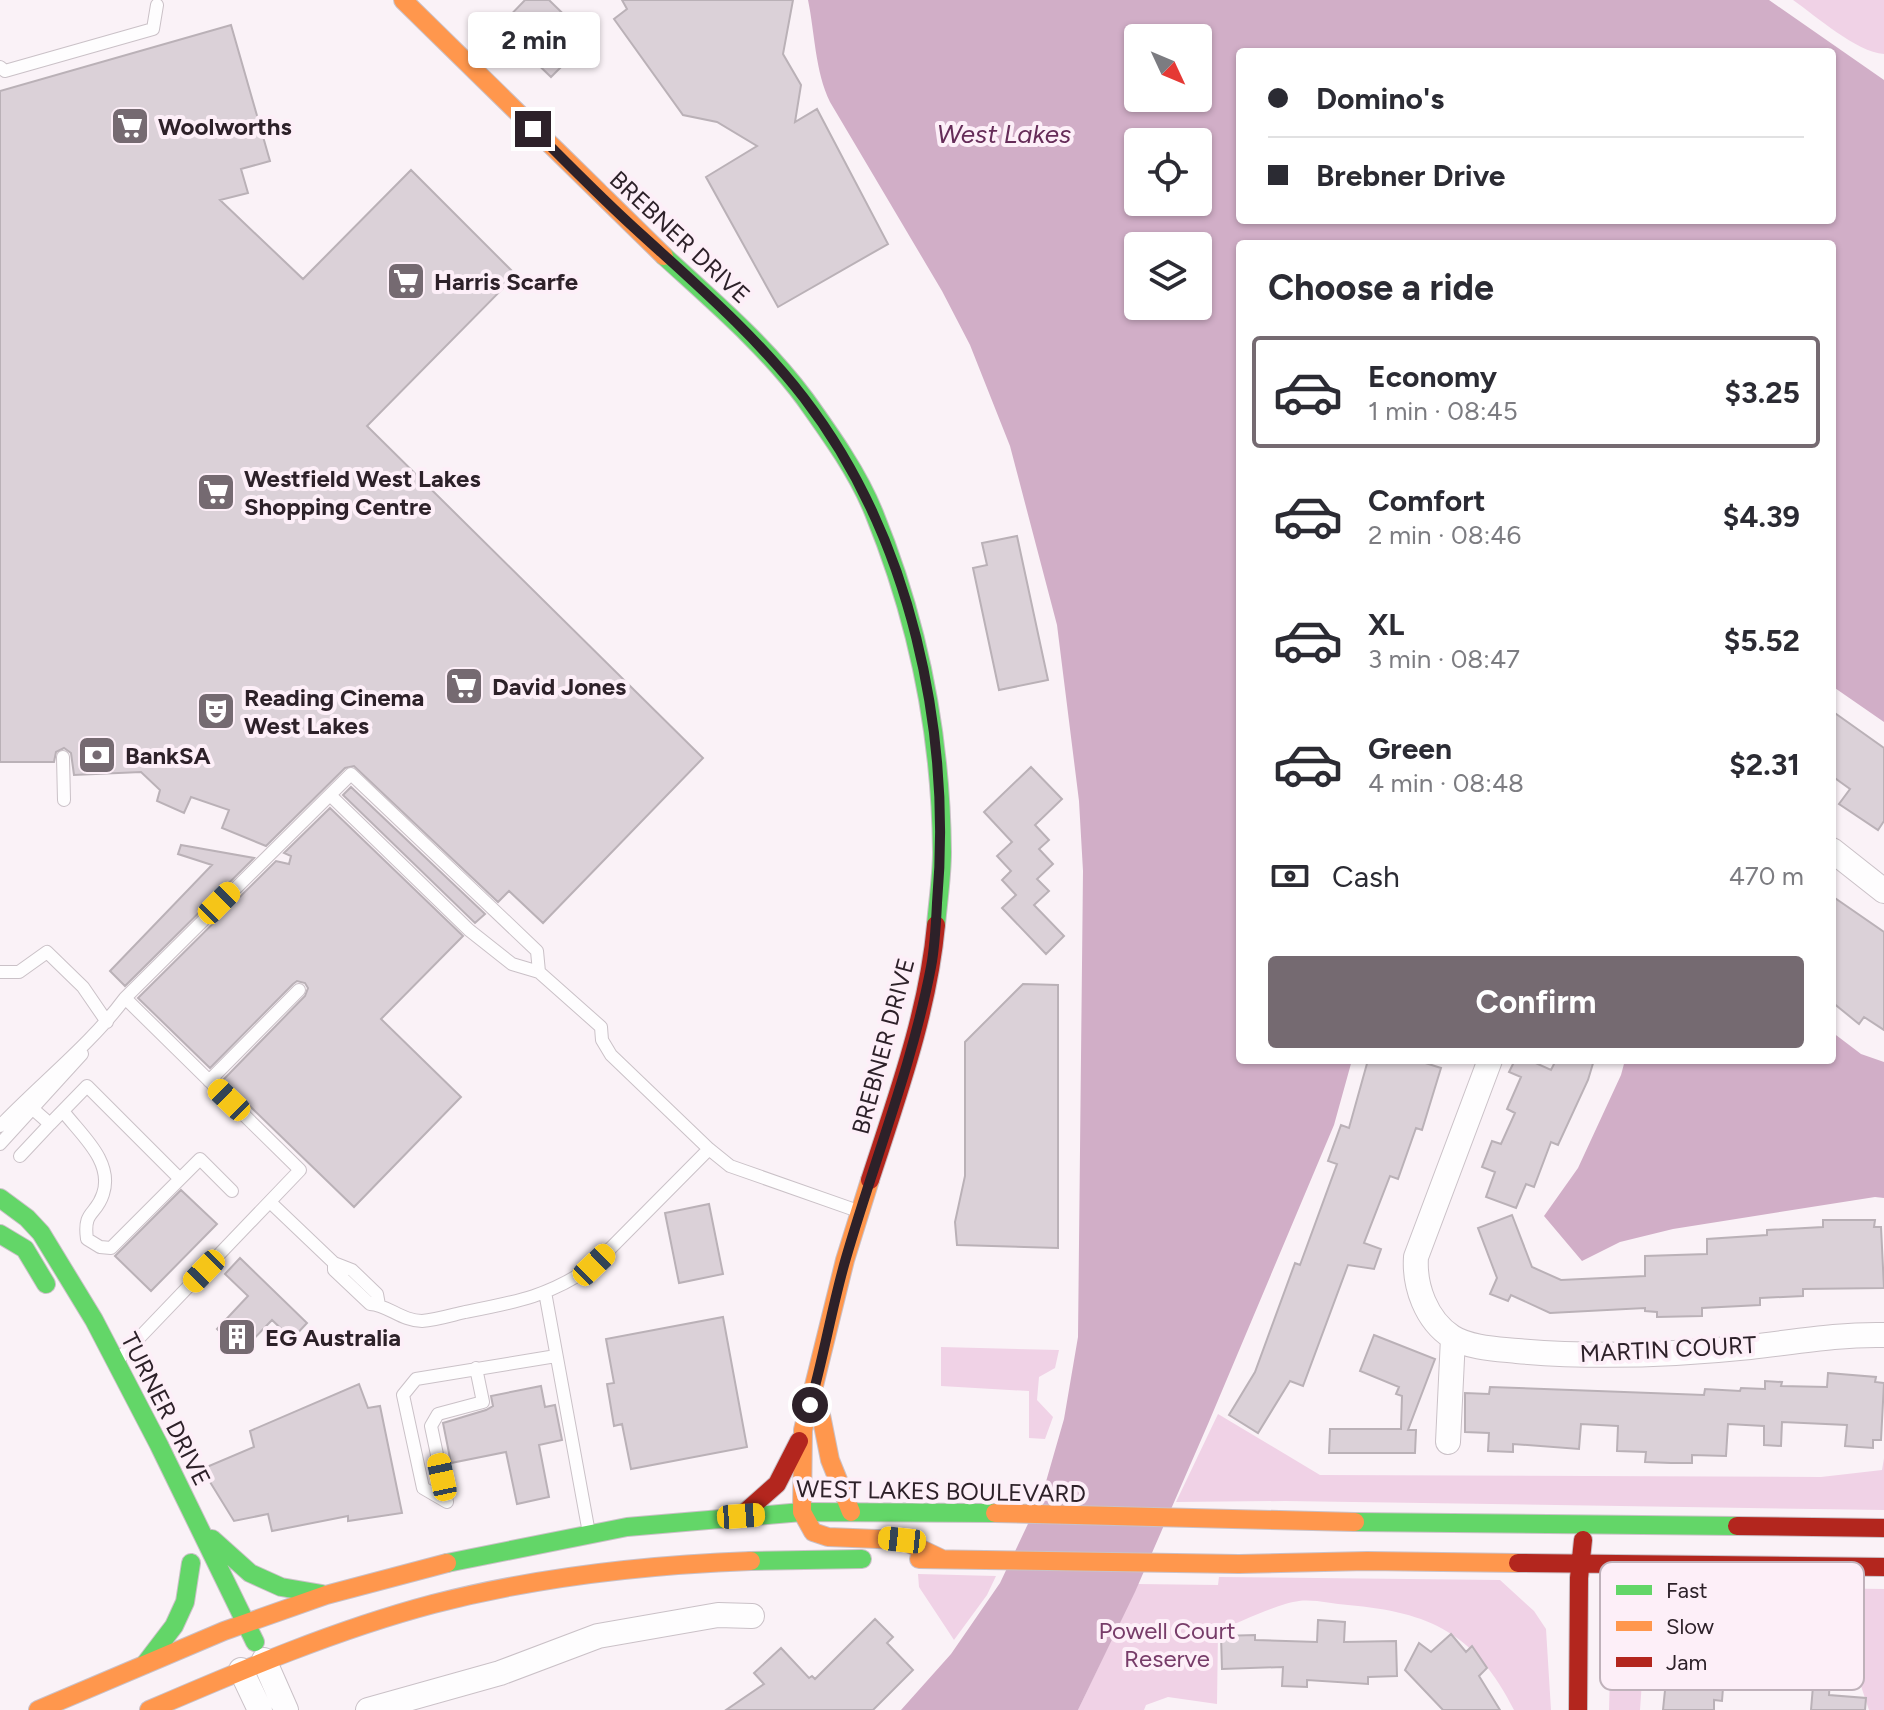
<!DOCTYPE html>
<meta charset="utf-8">
<style>
:root{--surface:#fff;--page:#f7f7f7;--text:#2b2b33;--muted:#7c7c81;--line:#e1e1e2;--accent:#756a71}
body{margin:0;font-family:Figtree,sans-serif;background:var(--page);color:var(--text);height:100vh;display:flex;flex-direction:column;font-size:30px;white-space:nowrap}
*{box-sizing:border-box;margin:0}
p{font-size:26px;color:var(--muted)}
.icon{flex:none;width:44px;height:44px;fill:none;stroke:currentColor;stroke-width:2;stroke-linecap:round;stroke-linejoin:round}
.map{position:relative;flex:1;overflow:hidden}
.side{position:absolute;left:1236px;top:240px;width:600px;height:824px;display:flex;flex-direction:column;background:var(--surface);border-radius:8px;box-shadow:0 2px 6px #0004}
.side>*{flex:none}
.banner{position:absolute;left:1236px;top:48px;width:600px;height:176px;border-radius:8px;box-shadow:0 2px 6px #0004;display:grid;align-content:center;height:176px;padding:0 32px;background:var(--surface)}
.needle{width:52px;rotate:134deg}
.controls{position:absolute;left:1124px;top:24px;display:grid;gap:16px}
.controls a{display:grid;place-items:center;width:88px;height:88px;border-radius:8px;background:var(--surface);box-shadow:0 2px 6px #0004;font-size:40px}
.end{position:absolute;width:36px;height:36px;margin:-18px;border:10px solid #2d2129;background:#fff;box-shadow:0 0 0 4px #fff}
.from{border-radius:50%}
.bubble{position:absolute;height:56px;border-radius:8px;background:var(--surface);box-shadow:0 2px 6px #0004;font-size:26px;font-weight:700;line-height:56px;text-align:center}
.car{position:absolute;width:24px;height:48px;margin:-24px -12px;border-radius:10px;box-shadow:0 0 6px 2px #0007;background:linear-gradient(#f5c518 24%,#345 0 40%,#f5c518 0 76%,#345 0 86%,#f5c518 0)}
.banner b{display:flex;align-items:center;gap:28px;height:76px;font-size:30px}
.banner b+b{border-top:2px solid var(--line)}
.banner i{width:20px;height:20px;background:var(--text)}
ul{padding:0;list-style:none}
li{display:flex;align-items:center;gap:24px;height:112px;margin:0 16px 12px;padding:0 16px;border:4px solid transparent;border-radius:8px}
li div{flex:1}
li b{display:block;font-size:30px}
li em{font-style:normal;font-weight:700}
li.active{border-color:var(--accent)}
li>.icon{width:72px;height:72px;stroke-width:1.5}
h2{padding:0 32px;font-size:36px;line-height:96px}
.pay{display:flex;align-items:center;gap:20px;height:88px;padding:0 32px;font-size:30px}
.pay p{margin-inline-start:auto}
.primary-button{display:flex;gap:16px;margin-top:auto;padding:16px 32px}
.primary-button a{flex:1;height:92px;border-radius:8px;background:var(--accent);color:#fff;font-size:32px;font-weight:700;line-height:92px;text-align:center}
.map>svg:first-child{display:block}
</style>
<div class="map">
<svg width="1884" height="1710" viewBox="0 0 1884 1710">
<rect width="100%" height="100%" fill="#faf2f7"/>
<path fill="#f0d2e6" d="M1793,0H1884V54C1856,52 1816,16 1793,0Z
M941,1347L1059,1350L1055,1368L1039,1377L1037,1400L1053,1417L1045,1439L1029,1438V1391L941,1386Z
M1218,1414L1320,1475L1821,1477L1882,1470L1884,1458V1510L1285,1501L1176,1502Z
M918,1574L996,1576L987,1595L954,1640L919,1587Z
M1219,1577L1500,1580L1534,1611L1546,1629L1551,1710H1514C1476,1634 1430,1612 1348,1605C1333,1604 1314,1599 1299,1601C1280,1603 1238,1623 1218,1631L1217,1704L1168,1697L1146,1705L1144,1710H1078L1138,1584L1218,1585Z
M1652,1582L1710,1586L1809,1585L1813,1588L1884,1589V1710H1869L1856,1671L1827,1616L1747,1610L1675,1618L1644,1653L1640,1710H1609L1611,1634L1617,1618Z"/>
<path fill="#d1aec7" fill-rule="evenodd" d="M808,0H1769L1884,80V722L1832,686V244H1240V1060H1352L1334,1125L1208,1424L1135,1592L1078,1710H901L951,1654L1000,1583L1043,1492L1064,1419L1078,1337L1083,871L1079,801L1057,625L1010,446L970,345L942,291L830,102C815,71 815,34 808,0ZM1138,38H1198V98H1138ZM1240,52H1832V220H1240ZM1138,142H1198V202H1138ZM1138,246H1198V306H1138Z
M1832,1032L1861,1054L1884,1062V1198L1875,1197L1673,1229L1620,1242L1582,1261L1544,1216L1578,1168L1621,1075L1625,1060H1832Z"/>
<path fill="#dbd1d8" stroke="#bab1b7" stroke-width="2" d="M525,0H549L589,39L551,77L499,27Z
M622,0H793L783,54L801,85L795,122L817,109L888,244L778,307L706,177L757,146L717,122L683,115L614,19L627,9Z
M231,25L270,161L241,169L248,193L220,200L303,279L411,170L516,275L367,426L703,758L543,923L509,891L498,902L354,766L345,768L266,846L222,828L229,810L191,797L184,813L157,801L160,790L141,772L74,775L71,753L64,748L56,752L54,762H0V91Z
M1017,536L1048,680L999,690L973,568L987,565L982,543Z
M1832,711L1884,748V821L1878,830L1839,804L1850,789L1832,776Z
M1031,767L1062,799L1035,825L1049,840L1039,849L1053,864L1037,879L1049,891L1034,905L1064,936L1046,954L1002,908L1016,895L1002,880L1011,871L997,856L1012,842L984,812Z
M351,787L485,914L475,923L343,795Z
M330,808L463,936L381,1019L461,1097L354,1207L223,1080L305,996L308,988L305,983L297,981L293,984L210,1068L138,998L276,861L289,864L291,856L284,853Z
M181,845L254,858L125,986L110,971L212,865L178,854Z
M1832,896L1884,932V1030L1864,1017L1859,1024L1832,1002Z
M1023,984L1058,985V1248L957,1245L955,1222L965,1176V1042Z
M1368,1060H1416L1441,1068L1422,1130L1416,1128L1398,1179L1390,1176L1364,1243L1381,1249L1374,1269L1348,1265L1303,1386L1290,1381L1258,1433L1229,1415L1255,1372L1295,1263L1300,1265L1337,1164L1328,1161L1341,1125L1349,1128Z
M1515,1060H1529L1551,1070L1556,1060H1594L1588,1080L1558,1145L1551,1142L1534,1187L1526,1184L1516,1208L1486,1197L1495,1172L1482,1167L1492,1141L1501,1144L1515,1113L1507,1109L1521,1077L1509,1072Z
M181,1190L217,1224L151,1291L115,1256Z
M709,1204L723,1274L679,1283L665,1213Z
M1512,1215L1532,1267L1561,1280L1645,1276V1256L1707,1254V1239L1767,1235V1230L1823,1227V1220H1875L1874,1227H1881L1884,1288L1803,1289V1296L1760,1298V1305L1702,1308V1316L1657,1317V1312L1645,1311V1308L1550,1313L1511,1295L1508,1301L1490,1294L1497,1278L1478,1228Z
M240,1258L307,1323L292,1339L272,1320L241,1352L217,1329L248,1296L225,1274Z
M723,1317L747,1447L631,1469L622,1424L614,1426L607,1384L614,1383L606,1339Z
M1374,1335L1435,1359L1408,1430H1416L1415,1453H1329L1330,1429H1401L1402,1396L1396,1394L1399,1387L1360,1371Z
M1828,1373L1876,1377L1875,1382L1884,1383L1881,1440H1873V1448L1845,1446L1847,1425L1782,1422L1781,1446L1764,1445V1426L1728,1424L1726,1456L1692,1455V1463H1671L1645,1462L1646,1452L1617,1451L1618,1426L1581,1424L1579,1449L1513,1444V1452L1488,1451L1489,1433L1465,1432V1393L1489,1394L1490,1387L1704,1395L1705,1389L1740,1391L1741,1388L1765,1389V1381L1782,1382L1781,1386L1827,1387Z
M359,1384L368,1408L380,1406L402,1513L348,1521V1516L272,1531L268,1514L234,1521L202,1469L254,1447L250,1431Z
M541,1386L545,1407L555,1405L562,1440L539,1445L549,1497L517,1504L506,1452L451,1463L443,1423L486,1410L493,1406L491,1396Z
M875,1619L893,1637L887,1643L913,1670L873,1710H726L764,1684L754,1673L781,1648L809,1678L812,1676L815,1679Z
M1318,1620L1345,1622L1344,1642L1396,1641L1397,1676L1368,1677V1684L1307,1680V1687L1282,1686L1283,1667L1222,1669L1221,1636L1255,1635V1640L1317,1642Z
M1702,1621L1758,1626L1757,1637L1832,1641L1829,1695L1866,1698L1865,1710H1811L1813,1686H1809L1810,1677L1783,1676V1665L1725,1662L1722,1701L1714,1700V1710H1663L1668,1661L1698,1664Z
M1451,1634L1466,1652L1472,1646L1487,1668L1479,1676L1500,1710H1443L1405,1670L1419,1643L1431,1652Z"/>
<g fill="none" stroke-linecap="round" stroke-linejoin="round">
<defs>
<path id="lane" d="M0,67L5,71L153,29L157,5
M63,757L64,800
M330,795L469,930L512,964L539,972L601,1027L602,1040L611,1055L709,1149L730,1166L858,1211
M0,972H19L47,952L83,987L107,1022
M209,1081L299,990
M33,1109L50,1124L87,1086L180,1179L200,1159L232,1191
M63,1111C80,1134 114,1161 103,1194C96,1216 83,1210 87,1239L100,1247L111,1248L180,1179
M0,1126C40,1084 92,1043 125,998L351,774L537,951L539,972
M0,1144L82,1054
M20,1156L50,1124
M270,1202L334,1263L352,1270L377,1294L379,1305
M334,1263V1270L370,1304C388,1305 402,1321 422,1321C436,1320 452,1315 465,1312C517,1302 550,1296 594,1265L709,1149
M545,1292L589,1533
M118,1360L300,1170L125,998
M447,1502L423,1488L403,1395L416,1379L556,1356
M447,1502L431,1426L438,1414L483,1402L476,1368"/>
<path id="street" d="M1832,850L1884,891
M1490,1060L1416,1257C1414,1286 1426,1320 1452,1337C1469,1348 1498,1349 1517,1351C1595,1358 1673,1355 1750,1347C1795,1342 1838,1334 1884,1335
M1448,1442L1453,1338
M264,1660L286,1710
M241,1670L260,1710
M368,1710L500,1673L598,1636L718,1615L752,1616"/>
<path id="fast" d="M664,256C713,301 765,345 805,399C830,434 858,473 874,513C918,621 941,736 942,852C942,876 938,901 936,925
M0,1198L27,1218L41,1233L94,1320L159,1445L255,1642
M0,1234L25,1249L46,1284
M1355,1522L1737,1526
M212,1539L250,1573L281,1587L322,1594
M751,1561L862,1559
M447,1563L627,1527L802,1512L995,1513
M145,1664L174,1626L185,1602L191,1563"/>
<path id="slow" d="M403,0L664,256
M870,1180L845,1260L803,1430L802,1512L813,1532L828,1537L902,1540L942,1559
M819,1405L830,1460L851,1512
M995,1513L1355,1522
M919,1559L1239,1564L1367,1561L1518,1563
M38,1710L224,1631L326,1595L447,1563
M149,1710C242,1670 335,1630 433,1604C537,1577 644,1565 751,1561"/>
<path id="jam" d="M870,1180C897,1097 928,1012 936,925
M741,1516L777,1484L799,1441
M1737,1526L1884,1528
M1518,1563L1884,1567
M1578,1710L1579,1578L1583,1540"/>
</defs>
<use href="#lane" stroke="#cac1c7" stroke-width="14"/>
<use href="#street" stroke="#cac1c7" stroke-width="26"/>
<use href="#fast" stroke="#cac1c7" stroke-width="20"/>
<use href="#slow" stroke="#cac1c7" stroke-width="20"/>
<use href="#jam" stroke="#cac1c7" stroke-width="20"/>
<use href="#lane" stroke="#fefdfe" stroke-width="12"/>
<use href="#street" stroke="#fefdfe" stroke-width="24"/>
<use href="#fast" stroke="#63d668" stroke-width="18"/>
<use href="#slow" stroke="#ff974d" stroke-width="18"/>
<use href="#jam" stroke="#b3261e" stroke-width="18"/>
</g>
<g fill="none" stroke-linecap="round" stroke-linejoin="round">
<path stroke="#2d2129" stroke-width="10" d="M533,129C569,165 604,201 642,235C698,286 757,337 804,398C911,537 952,730 937,903C936,924 935,946 931,967C912,1066 874,1161 846,1258C832,1306 824,1356 810,1405"/>
</g>
<defs>
<symbol id="supermarket-square" viewBox="-11 -11 22 22"><rect x="-9" y="-9" width="18" height="18" rx="4" fill="#756a71" stroke="#fdeff8"/><path d="M-6-5.5h2.5l.6 2H6L4.5 2H-2.5L-4.4-4H-6ZM-1.5 3.2a1.3 1.3 0 1 0 .1 0ZM3 3.2a1.3 1.3 0 1 0 .1 0Z" fill="#fff"/></symbol>
<symbol id="theatre-square" viewBox="-11 -11 22 22"><rect x="-9" y="-9" width="18" height="18" rx="4" fill="#756a71" stroke="#fdeff8"/><path d="M-5-5.5Q0-4 5-5.5V0Q5 5 0 6Q-5 5-5 0ZM-3.3-2.5H-1v1.5H-3.3ZM1-2.5H3.3v1.5H1ZM-2.8 1Q0 5.5 2.8 1Z" fill="#fff"/></symbol>
<symbol id="bank-square" viewBox="-11 -11 22 22"><rect x="-9" y="-9" width="18" height="18" rx="4" fill="#756a71" stroke="#fdeff8"/><path d="M-6-4H6V4H-6ZM0-2.3a2.3 2.3 0 1 0 0 4.6a2.3 2.3 0 1 0 0-4.6Z" fill="#fff"/></symbol>
<symbol id="building-square" viewBox="-11 -11 22 22"><rect x="-9" y="-9" width="18" height="18" rx="4" fill="#756a71" stroke="#fdeff8"/><path d="M-4-6H4V6H1V3H-1V6H-4ZM-2.5-4.3h1.7v1.8h-1.7ZM.8-4.3h1.7v1.8H.8ZM-2.5-1h1.7V.8h-1.7ZM.8-1h1.7V.8H.8Z" fill="#fff"/></symbol>
</defs>
<g fill-rule="evenodd">
<use href="#supermarket-square" x="108" y="104" width="44" height="44"/>
<use href="#supermarket-square" x="384" y="259" width="44" height="44"/>
<use href="#supermarket-square" x="194" y="470" width="44" height="44"/>
<use href="#supermarket-square" x="442" y="664" width="44" height="44"/>
<use href="#theatre-square" x="194" y="689" width="44" height="44"/>
<use href="#bank-square" x="75" y="733" width="44" height="44"/>
<use href="#building-square" x="215" y="1315" width="44" height="44"/>
</g>
<g text-anchor="middle" dominant-baseline="central" stroke-width="8" stroke-linejoin="round" paint-order="stroke">
<g font-size="24" font-weight="bold" fill="#2d2129" stroke="#fdeff8" text-anchor="start">
<text x="158" y="126">Woolworths</text>
<text x="434" y="281">Harris Scarfe</text>
<text x="244" y="478">Westfield West Lakes<tspan x="244" dy="28">Shopping Centre</tspan></text>
<text x="492" y="686">David Jones</text>
<text x="244" y="697">Reading Cinema<tspan x="244" dy="28">West Lakes</tspan></text>
<text x="125" y="755">BankSA</text>
<text x="265" y="1337">EG Australia</text>
</g>
<g font-size="24" fill="#2d2129" stroke="#fdeff8">
<text transform="translate(680 237) rotate(43)">BREBNER DRIVE</text>
<text transform="translate(883 1046) rotate(-75)">BREBNER DRIVE</text>
<text transform="translate(1668 1349) rotate(-3)">MARTIN COURT</text>
<text transform="translate(166 1409) rotate(63)">TURNER DRIVE</text>
<text transform="translate(941 1491) rotate(1)">WEST LAKES BOULEVARD</text>
</g>
<g font-size="24" fill="#773c69" stroke="#fdeff8">
<text x="1167" y="1630">Powell Court<tspan x="1167" dy="28">Reserve</tspan></text>
</g>
<g font-size="26" font-style="italic" fill="#652c58" stroke="#fdeff8">
<text x="1004" y="134">West Lakes</text>
</g>
</g>
<rect x="1600" y="1562" width="264" height="128" rx="12" fill="#fdeff8" stroke="#bfb1ba" stroke-width="2"/>
<rect x="1616" y="1585" width="36" height="10" fill="#63d668"/>
<rect x="1616" y="1621" width="36" height="10" fill="#ff974d"/>
<rect x="1616" y="1657" width="36" height="10" fill="#b3261e"/>
<g font-size="22" fill="#2d2129">
<text x="1666" y="1598">Fast</text>
<text x="1666" y="1634">Slow</text>
<text x="1666" y="1670">Jam</text>
</g>
</svg>
<div class="controls">
<a><svg class="needle" viewBox="-14 -14 28 28"><path d="M0-13l5 13h-10z" fill="#e53935"/><path d="M0 13l5-13h-10z" fill="#7c7c81"/></svg></a>
<a><svg class="icon" aria-label="locate" viewBox="0 0 24 24"><circle cx="12" cy="12" r="6"/><path d="M12 2v4M12 18v4M2 12h4M18 12h4"/></svg></a>
<a><svg class="icon" aria-label="layers" viewBox="0 0 24 24"><path d="M12 4l9 5-9 5-9-5zM3 14l9 5 9-5"/></svg></a>
</div>
<i class="end from" style="left:810px;top:1405px"></i>
<i class="end" style="left:533px;top:129px"></i>
<div class="bubble" style="left:468px;top:12px;width:132px">2 min</div>
<i class="car" style="left:219px;top:903px;rotate:45deg"></i>
<i class="car" style="left:229px;top:1100px;rotate:314deg"></i>
<i class="car" style="left:594px;top:1265px;rotate:46deg"></i>
<i class="car" style="left:204px;top:1271px;rotate:224deg"></i>
<i class="car" style="left:442px;top:1477px;rotate:348deg"></i>
<i class="car" style="left:741px;top:1516px;rotate:86deg"></i>
<i class="car" style="left:902px;top:1540px;rotate:276deg"></i>
<div class="banner">
<b><i class="from"></i>Domino's</b>
<b><i></i>Brebner Drive</b>
</div>
<section class="side">
<h2>Choose a ride</h2>
<ul>
<li class="active"><svg class="icon" aria-label="car" viewBox="0 0 24 24"><path d="M5 17H2v-5l4-1 3-4h7l3 4 3 1v5h-3M9 17h6M6 11h13"/><circle cx="7" cy="17" r="2"/><circle cx="17" cy="17" r="2"/></svg><div><b>Economy</b><p>1 min · 08:45</p></div><em>$3.25</em></li>
<li><svg class="icon" aria-label="car" viewBox="0 0 24 24"><path d="M5 17H2v-5l4-1 3-4h7l3 4 3 1v5h-3M9 17h6M6 11h13"/><circle cx="7" cy="17" r="2"/><circle cx="17" cy="17" r="2"/></svg><div><b>Comfort</b><p>2 min · 08:46</p></div><em>$4.39</em></li>
<li><svg class="icon" aria-label="car" viewBox="0 0 24 24"><path d="M5 17H2v-5l4-1 3-4h7l3 4 3 1v5h-3M9 17h6M6 11h13"/><circle cx="7" cy="17" r="2"/><circle cx="17" cy="17" r="2"/></svg><div><b>XL</b><p>3 min · 08:47</p></div><em>$5.52</em></li>
<li><svg class="icon" aria-label="car" viewBox="0 0 24 24"><path d="M5 17H2v-5l4-1 3-4h7l3 4 3 1v5h-3M9 17h6M6 11h13"/><circle cx="7" cy="17" r="2"/><circle cx="17" cy="17" r="2"/></svg><div><b>Green</b><p>4 min · 08:48</p></div><em>$2.31</em></li>
</ul>
<div class="pay"><svg class="icon" aria-label="cash" viewBox="0 0 24 24"><path d="M3 7h18v10H3z"/><circle cx="12" cy="12" r="2"/></svg>Cash<p>470 m</p></div>
<div class="primary-button"><a>Confirm</a></div>
</section>
</div>
